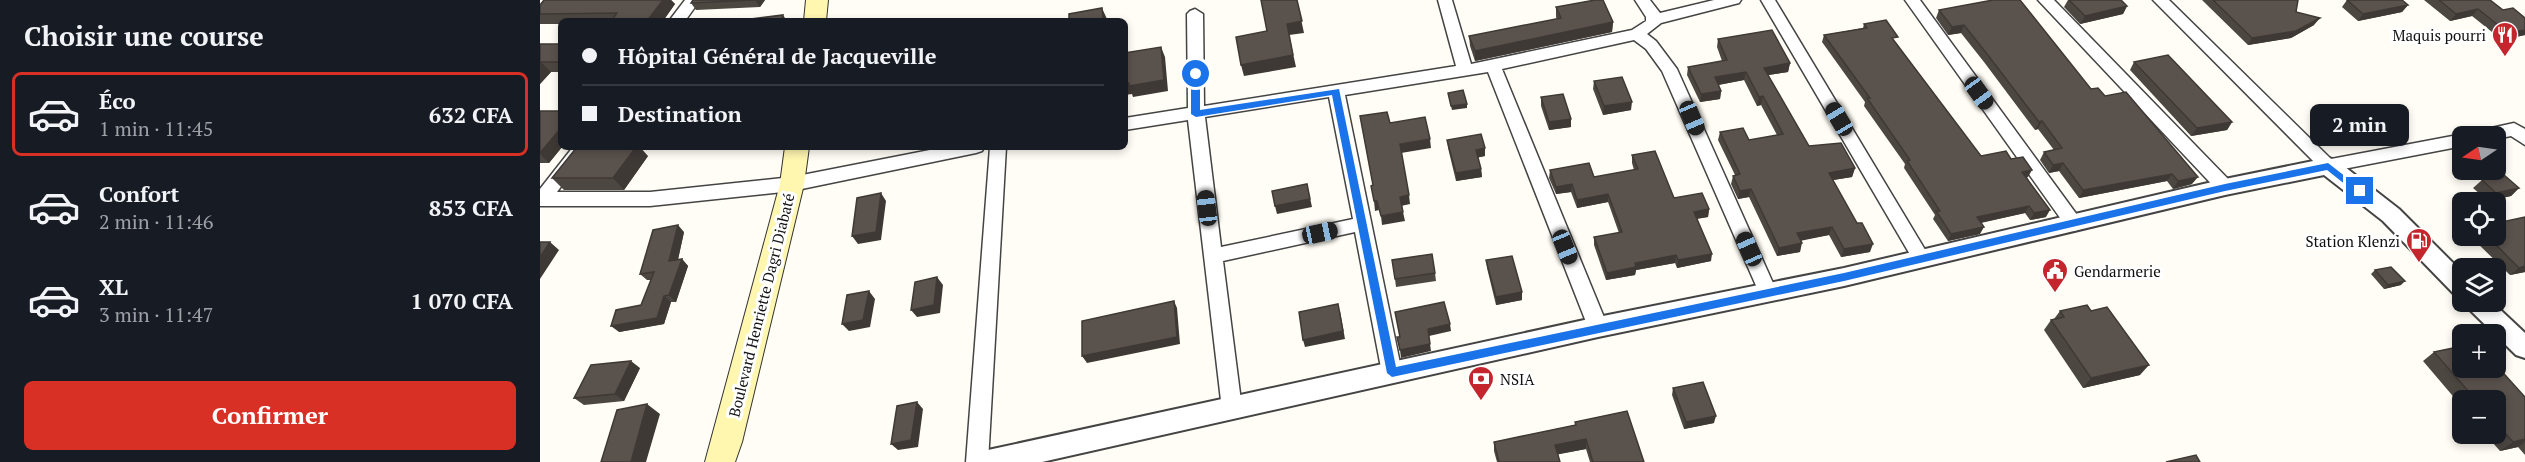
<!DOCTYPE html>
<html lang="fr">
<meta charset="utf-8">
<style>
:root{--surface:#171b24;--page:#242831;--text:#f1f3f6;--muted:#9ea1a6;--line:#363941;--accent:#d93025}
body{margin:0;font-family:"PT Serif",serif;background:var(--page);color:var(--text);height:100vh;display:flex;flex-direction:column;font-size:22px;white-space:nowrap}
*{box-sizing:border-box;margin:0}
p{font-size:20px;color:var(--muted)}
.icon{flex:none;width:33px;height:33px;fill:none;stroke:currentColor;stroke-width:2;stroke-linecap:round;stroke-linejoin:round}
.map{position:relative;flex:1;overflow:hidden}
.panel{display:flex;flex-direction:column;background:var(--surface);width:540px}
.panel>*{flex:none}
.top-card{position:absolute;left:18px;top:18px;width:570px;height:132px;border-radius:9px;box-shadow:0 3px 9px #0003;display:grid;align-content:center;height:132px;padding:0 24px;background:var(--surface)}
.needle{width:39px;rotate:257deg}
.tools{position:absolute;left:1912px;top:126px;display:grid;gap:12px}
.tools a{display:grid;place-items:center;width:54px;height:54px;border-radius:9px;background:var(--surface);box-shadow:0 3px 9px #0003;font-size:30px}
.end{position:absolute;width:27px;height:27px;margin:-14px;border:8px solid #1a73e8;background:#fff;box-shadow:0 0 0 3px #fff}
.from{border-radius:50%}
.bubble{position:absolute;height:42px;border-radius:9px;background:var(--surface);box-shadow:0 3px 9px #0003;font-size:20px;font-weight:600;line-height:42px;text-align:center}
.car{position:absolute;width:18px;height:36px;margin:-18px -9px;border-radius:8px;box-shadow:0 0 4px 2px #0007;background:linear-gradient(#222 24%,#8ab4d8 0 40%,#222 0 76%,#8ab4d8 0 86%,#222 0)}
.top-card b{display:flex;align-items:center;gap:21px;height:57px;font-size:22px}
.top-card b+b{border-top:2px solid var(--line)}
.top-card i{width:15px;height:15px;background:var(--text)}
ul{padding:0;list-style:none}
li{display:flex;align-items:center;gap:18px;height:84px;margin:0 12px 9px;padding:0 12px;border:3px solid transparent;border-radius:9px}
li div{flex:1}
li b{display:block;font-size:22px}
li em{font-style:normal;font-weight:600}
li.selected{border-color:var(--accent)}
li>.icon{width:54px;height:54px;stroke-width:1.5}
h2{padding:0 24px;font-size:27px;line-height:72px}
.action{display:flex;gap:12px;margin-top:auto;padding:12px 24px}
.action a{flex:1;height:69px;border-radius:9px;background:var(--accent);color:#fff;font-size:24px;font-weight:600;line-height:69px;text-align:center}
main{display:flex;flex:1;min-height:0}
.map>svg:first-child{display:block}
</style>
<main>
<section class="panel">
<h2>Choisir une course</h2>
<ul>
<li class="selected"><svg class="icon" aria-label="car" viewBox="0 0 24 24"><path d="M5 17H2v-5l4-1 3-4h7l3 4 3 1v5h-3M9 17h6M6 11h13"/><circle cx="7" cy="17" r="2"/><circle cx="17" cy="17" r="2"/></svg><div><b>Éco</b><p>1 min · 11:45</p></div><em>632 CFA</em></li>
<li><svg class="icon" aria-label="car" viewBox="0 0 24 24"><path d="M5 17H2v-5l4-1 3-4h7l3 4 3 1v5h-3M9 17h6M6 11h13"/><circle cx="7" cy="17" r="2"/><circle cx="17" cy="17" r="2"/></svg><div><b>Confort</b><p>2 min · 11:46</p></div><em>853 CFA</em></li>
<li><svg class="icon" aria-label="car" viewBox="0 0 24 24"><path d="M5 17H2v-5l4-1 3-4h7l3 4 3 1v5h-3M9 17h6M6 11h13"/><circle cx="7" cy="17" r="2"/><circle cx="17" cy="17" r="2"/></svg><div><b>XL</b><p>3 min · 11:47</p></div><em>1 070 CFA</em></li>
</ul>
<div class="action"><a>Confirmer</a></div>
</section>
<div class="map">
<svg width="1985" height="462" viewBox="0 0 1985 462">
<rect width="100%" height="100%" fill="#fffdf5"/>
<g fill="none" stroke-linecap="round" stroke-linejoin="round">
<defs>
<path id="minor" d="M145,0H160L145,21H129Z
M898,0H912L931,64L1092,30L1106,21V17L1095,0H1110L1120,13L1174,0H1201L1199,3L1121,23L1107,34L1116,41L1137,69L1237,292L1235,297L1228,300L1221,297L1122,71L1106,49L1094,40L962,69L1068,327L1065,333L1058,335L1051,333L1048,327L948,72L805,95L862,373L859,379L852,382L845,379L842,373L815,232L683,261L702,409L699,415L692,418L685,415L682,409L648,120L585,130V118L648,108L647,14L650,11L655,9L663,14L664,106L916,66ZM789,97L813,219L681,247L665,117Z
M1221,0H1235L1387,253L1390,258L1387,263L1381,265L1375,263Z
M1365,0H1380L1540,219L1543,224L1540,229L1534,231L1528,229Z
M1498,0H1514L1691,182L1694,187L1691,192L1685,194L1679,192Z
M1613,0H1629L1791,159L1923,134L1929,136H1923V146L1788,172L1782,170Z
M1974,123L1985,129V145L1971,136L1956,139V136H1931L1933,132Z
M33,147H50L17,192H110L252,177L405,147H444L442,151L436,153L252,191L110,206H0V189Z
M450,147H466L448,462H426Z"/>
<path id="tertiary" d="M1788,158L1796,160L1859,209L1923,273V298L1915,295L1843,221L1784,175L1685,195L1304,286L1058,337L502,462H435L439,453L448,450L1058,317L1304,268L1685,179Z
M1925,302H1952L1985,333V358L1976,355L1929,309Z"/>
<path id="secondary" d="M266,0H288L286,21H264Z
M245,147H269L264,184L202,442L195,462H165L240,184Z"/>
</defs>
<use href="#minor" stroke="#444" stroke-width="3"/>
<use href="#tertiary" stroke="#444" stroke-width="4"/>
<use href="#secondary" stroke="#333" stroke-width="2"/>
<use href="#minor" fill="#fff" fill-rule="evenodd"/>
<use href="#tertiary" fill="#fff" fill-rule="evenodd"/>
<use href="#secondary" fill="#fff6b0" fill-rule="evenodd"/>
</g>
<path fill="#4d4742" d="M4,0H131L135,4L123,21H21V24H0V5Z
M153,0H225L220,7L156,10L151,3Z
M1528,0H1581L1587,6L1583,14L1540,24L1524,7Z
M1662,0H1758L1756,12L1774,25L1751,38L1708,45Z
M1807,0L1868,5L1862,12L1818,21L1802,7Z
M1884,0H1950L1963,10L1985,18V35L1962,40L1932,16L1910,21Z
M1016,7L1073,22L1072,32L935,61L930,46L929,36L1017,19L1016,17Z
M1399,10L1565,96L1652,184L1633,189L1627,181L1539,198L1519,171L1509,173L1500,160L1504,152L1514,150L1498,129L1495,130L1444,62L1421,33L1408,35L1396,18Z
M1324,24L1356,43L1441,156L1471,159L1488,177H1487L1506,217L1490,220L1485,213L1441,223L1440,234L1408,241L1393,219L1395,215L1364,168L1365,164L1324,106L1325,102L1282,42L1284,35L1323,28Z
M1178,39L1250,63L1248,72L1228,75L1269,146L1315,168L1312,177L1293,180L1330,252L1301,257L1289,235L1261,240L1260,252L1237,256L1209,197L1198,199L1191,184L1193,176L1195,175L1178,140L1180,132L1209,140L1237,135L1221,105L1217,106L1204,80L1178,85L1181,91L1180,99L1160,102L1147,75L1148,67L1182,61L1177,47Z
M0,44H21V72H11L0,84Z
M1594,62L1692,122L1687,130L1651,136L1590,70Z
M1054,81L1091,110L1063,115L1053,89Z
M1001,97L1031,119V127L1009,130L1001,106Z
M0,111L21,147H22L9,163H0Z
M907,140L945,156L938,157L941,169L942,177L916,181L908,148Z
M1092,155L1134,198L1169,209L1168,217L1157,219L1171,261L1137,268L1135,263L1096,270L1095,275L1066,280L1054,245V237L1079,233L1068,202L1037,208L1031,192L1016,194L1009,178L1010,170L1054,177L1094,170L1092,163Z
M108,156L84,190H24L12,178Z
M1942,180L1979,188L1971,196L1948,201L1933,188Z
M1962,222L1985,272L1970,275L1930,236H1956Z
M144,232L138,260L142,259L148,266L136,302H131L124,324L79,332L101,305L111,280H107L100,274Z
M946,260L982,292V300L956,305L947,268Z
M1835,270L1861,285L1844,289L1831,274Z
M895,273L896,281L856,287L855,279Z
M1520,311H1551L1600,375L1543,388L1504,330L1511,320L1514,319Z
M1894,352L1985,397V455L1978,447L1960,451L1945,434H1956V400H1923V408L1883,361Z
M100,368L84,401L44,405L34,398Z
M1133,388L1174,423L1144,429L1132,395Z
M1035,422L1104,462H1050L1046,449L1018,454L1020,462H957L954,451V442L1035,425Z"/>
<path fill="#3f3936" d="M121,0H131L135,4L123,21H107Z
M215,0H225L220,7Z
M757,0L764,33L749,35L756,67L704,76L701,65Z
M1868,5L1862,12L1818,21L1823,14Z
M1587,6L1583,14L1540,24L1545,16Z
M562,8L567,19V21H563Z
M1938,9L1932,16L1910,21L1916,14Z
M243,15L247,21H241Z
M1780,18L1774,25L1751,38L1708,45L1712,38Z
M1073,22L1072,32L935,61V51Z
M1424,25L1421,33L1408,35L1412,27Z
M1985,30V35L1962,40L1968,33Z
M621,47L625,57L628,91L593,97L592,94L585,95V83Z
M1,62L11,72L0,84V63Z
M1250,63L1248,72L1222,76L1224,68Z
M1206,72L1204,80L1173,86L1175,77Z
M1181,91L1180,99L1160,102L1161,94Z
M1223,96L1221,105L1217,106L1219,97Z
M1092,102L1091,110L1063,115L1064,106Z
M927,104V108L912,110L911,106Z
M1031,119V127L1009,130V122Z
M1502,121L1498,129L1495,130L1499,122Z
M1692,122L1687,130L1651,136L1657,128Z
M21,128V147H22L9,163L0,154V153Z
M890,139L891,148L861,153L860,144Z
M96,147H100L108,156L84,190L73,178Z
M945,148V156L936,158V150Z
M1523,163L1519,171L1509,173L1513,165Z
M1315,168L1312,177L1287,181L1289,173Z
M941,169L942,177L916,181V173Z
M1492,170L1488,177L1479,179L1482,172Z
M1632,174L1627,181L1539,198L1543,190Z
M1658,177L1652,184L1633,189L1638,181Z
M767,184L772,207L737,214L735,206Z
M1032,184L1031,192L1016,194V187Z
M1979,188L1971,196L1948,201L1956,193Z
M1211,189L1209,197L1198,199L1200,191Z
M341,193L346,201L341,240L318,244L312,236Z
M1068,194V202L1037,208V200Z
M869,195L870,204L861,206L860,197Z
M834,201H837L839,210L835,211Z
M1489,206L1485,213L1434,224L1437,217Z
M1169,209L1168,217L1153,219L1154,212Z
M1510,210L1506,217L1490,220L1494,213Z
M863,212L865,221L842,225L841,216Z
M138,225L144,232L136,268L129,261Z
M1292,227L1289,235L1255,242L1257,233Z
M1444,227L1440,234L1408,241L1411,234Z
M10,242L19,250L0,279V257Z
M1262,243L1260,252L1237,256L1239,248Z
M1333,244L1330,252L1301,257L1304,249Z
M1172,254L1171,261L1137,268L1138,260Z
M1136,255L1135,263L1096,270L1095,275L1066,280L1067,273L1095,263Z
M142,259L148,266L136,302L129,295Z
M1985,266V272L1970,275L1979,268Z
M397,277L403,285L400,313L377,317L371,310Z
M1865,281L1861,285L1844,289L1848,285Z
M329,291L335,299L330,327L309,331L302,324Z
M982,292V300L956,305V297Z
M124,296L131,302L124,324L79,332L71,326Z
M634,301L637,308L640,344L547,363L542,356Z
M800,311L805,339L765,347L763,340Z
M910,324L911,331L889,336L888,329Z
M890,344L891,351L861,358L860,350Z
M91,361L100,368L84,401L75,394Z
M1609,365L1600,375L1543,388L1551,378Z
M377,402L383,409L378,447L358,450L351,444Z
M107,404L120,414L106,462H91Z
M1176,416L1174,423L1144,429L1146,422Z
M1046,439V449L1015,455V445Z
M1985,439V442L1978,447L1960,451L1973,442Z"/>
<path fill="#5a524d" stroke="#3f3936" stroke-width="1.5" d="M4,0H123L107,21H71L77,13L0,14V5Z
M153,0H215L151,3Z
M721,0H757L762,21L747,24L753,55L701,65L696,37L727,31Z
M1055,0H1063L1073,22L935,51L929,36L1021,18L1016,7Z
M1453,0H1480L1551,89L1558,88L1565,96L1586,92L1658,177L1638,181L1632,174L1543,190L1523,163L1513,165L1504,152L1522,148L1502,121L1499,122L1447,54L1424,25L1412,27L1399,10Z
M1529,0H1581L1587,6L1545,16Z
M1673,0H1758L1756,12L1780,18L1756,31L1712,38Z
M1807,0H1862L1868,5L1823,14Z
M1899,0H1950L1963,10L1973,8L1985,18V30L1968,33L1938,9L1916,14Z
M562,8L563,21H529V14Z
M243,15L241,21H195Z
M1346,20L1358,37L1352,38L1441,156L1466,151L1471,159L1483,157L1492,170L1482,172L1510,210L1494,213L1489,206L1437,217L1444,227L1411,234L1396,211H1400L1367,161L1370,160L1327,98H1330L1284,35L1327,28L1324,24Z
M1232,30L1250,63L1224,68L1269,146L1301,143L1315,168L1289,173L1317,223H1322L1333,244L1304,249L1292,227L1257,233L1262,243L1239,248L1211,189L1200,191L1193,176L1200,174L1180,132L1203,128L1209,140L1243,134L1223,96L1219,97L1206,72L1175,77L1181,91L1161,94L1148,67L1187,60L1178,39Z
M0,44H21V62H1L0,63Z
M621,47L624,80L589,86V83H585V53Z
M1628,55L1692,122L1657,128L1594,62Z
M1082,77L1092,102L1064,106L1054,81Z
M923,90L927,104L911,106L908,93Z
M1023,94L1031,119L1009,122L1001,97Z
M0,111H21V128L0,153Z
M847,112L850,123L885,117L890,139L860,144L869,195L860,197L863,212L841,216L837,201H834L831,186L833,185L820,116Z
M941,134L945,148L936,150L941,169L916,173L907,140Z
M37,147H96L73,178H12Z
M1115,151L1134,198L1162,193L1169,209L1154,212L1172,254L1138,260L1136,255L1095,263L1096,267L1067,273L1054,237L1082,232L1068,194L1037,200L1032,184L1016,187L1010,170L1049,163L1054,177L1098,169L1092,155Z
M1964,175L1979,188L1956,193L1942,180Z
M767,184L770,199L735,206L732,191Z
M341,193L336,232L312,236L317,198Z
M1956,216L1962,222L1985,217V266L1979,268L1947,236H1956Z
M138,225L129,261L142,259L129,295L124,296L117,318L71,326L76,310L101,305L114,272L100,274L113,230Z
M0,242H10L0,257Z
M892,254L895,273L855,279L852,260Z
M972,256L982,292L956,297L946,260Z
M1851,267L1865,281L1848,285L1835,270Z
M397,277L394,305L371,310L375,282Z
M329,291L323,320L302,324L307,295Z
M634,301L637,337L542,356V321Z
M904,302L910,324L888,329L890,344L860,350L857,337H860L855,312Z
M798,304L803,331L763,340L759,312Z
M1547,305L1551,311L1567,307L1609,365L1551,378L1511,320L1524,317L1520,311Z
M1923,346V368H1956V365L1985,397V439L1973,442L1956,423V400H1936L1894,352Z
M91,361L75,394L34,398L51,365Z
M1163,382L1176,416L1146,422L1133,388Z
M377,402L371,440L351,444L357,406Z
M107,404L91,462H61L77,410Z
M1087,411L1104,462H1053L1046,439L1015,445L1020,462H959L954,442L1036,425L1035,422Z
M1656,455L1660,462H1626Z"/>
<path fill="#1a73e8" d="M656,71L660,74V110L799,89L856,367L1304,273L1685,184L1788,163L1824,191L1820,194L1816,193L1787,170L1685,191L1304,281L852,377L847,373L792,95L656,117L651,114V74Z"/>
<defs>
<symbol id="restaurant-pin" viewBox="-11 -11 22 30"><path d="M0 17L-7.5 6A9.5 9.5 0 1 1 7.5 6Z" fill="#c4262e" stroke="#fff"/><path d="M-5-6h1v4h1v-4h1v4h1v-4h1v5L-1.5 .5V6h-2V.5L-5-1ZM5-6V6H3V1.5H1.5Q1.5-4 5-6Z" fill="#fff"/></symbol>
<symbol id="fuel-pin" viewBox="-11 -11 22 30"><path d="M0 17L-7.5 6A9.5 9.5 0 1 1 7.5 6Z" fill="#c4262e" stroke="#fff"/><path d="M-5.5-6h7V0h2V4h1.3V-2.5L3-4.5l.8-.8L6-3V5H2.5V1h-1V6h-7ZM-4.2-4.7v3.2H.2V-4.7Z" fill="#fff"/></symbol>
<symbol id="civic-pin" viewBox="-11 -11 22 30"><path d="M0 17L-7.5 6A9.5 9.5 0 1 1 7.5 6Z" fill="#c4262e" stroke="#fff"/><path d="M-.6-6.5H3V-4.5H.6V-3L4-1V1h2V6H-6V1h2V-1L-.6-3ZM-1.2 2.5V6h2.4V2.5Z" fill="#fff"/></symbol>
<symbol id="bank-pin" viewBox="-11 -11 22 30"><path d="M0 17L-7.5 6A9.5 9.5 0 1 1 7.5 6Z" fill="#c4262e" stroke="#fff"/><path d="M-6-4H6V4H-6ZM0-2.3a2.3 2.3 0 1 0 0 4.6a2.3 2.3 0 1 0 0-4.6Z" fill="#fff"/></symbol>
</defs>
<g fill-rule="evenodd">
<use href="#restaurant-pin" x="1950" y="20" width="30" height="40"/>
<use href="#fuel-pin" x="1864" y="226" width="30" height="40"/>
<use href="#civic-pin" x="1500" y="256" width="30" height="40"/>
<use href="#bank-pin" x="926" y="364" width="30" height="40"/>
</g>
<g text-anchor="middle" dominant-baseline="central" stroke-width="6" stroke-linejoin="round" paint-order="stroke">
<g font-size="15" fill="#111" stroke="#fff" text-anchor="end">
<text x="1946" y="35">Maquis pourri</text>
<text x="1860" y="241">Station Klenzi</text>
<text x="1534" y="271" text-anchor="start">Gendarmerie</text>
<text x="960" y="379" text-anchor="start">NSIA</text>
</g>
<g font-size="15" fill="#111" stroke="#fff">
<text transform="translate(221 305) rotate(-76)">Boulevard Henriette Dagri Diabaté</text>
</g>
</g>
</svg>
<div class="tools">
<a><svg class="needle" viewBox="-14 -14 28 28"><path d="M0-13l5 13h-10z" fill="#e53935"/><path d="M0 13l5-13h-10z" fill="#9ea1a6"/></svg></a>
<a><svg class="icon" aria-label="locate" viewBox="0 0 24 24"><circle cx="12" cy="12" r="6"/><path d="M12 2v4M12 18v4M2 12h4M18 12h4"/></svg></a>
<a><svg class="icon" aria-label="layers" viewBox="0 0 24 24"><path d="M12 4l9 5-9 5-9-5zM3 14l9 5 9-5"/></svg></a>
<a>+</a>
<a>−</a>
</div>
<i class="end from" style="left:656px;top:74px"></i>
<i class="end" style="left:1820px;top:191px"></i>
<div class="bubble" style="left:1770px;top:104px;width:99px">2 min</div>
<i class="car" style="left:1439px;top:93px;rotate:144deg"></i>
<i class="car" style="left:1152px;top:118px;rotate:157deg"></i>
<i class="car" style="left:1299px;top:119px;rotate:329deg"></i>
<i class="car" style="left:667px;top:208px;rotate:353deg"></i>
<i class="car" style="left:780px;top:233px;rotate:78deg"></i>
<i class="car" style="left:1025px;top:247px;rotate:158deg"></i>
<i class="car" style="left:1209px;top:249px;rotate:336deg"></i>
<div class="top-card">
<b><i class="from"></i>Hôpital Général de Jacqueville</b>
<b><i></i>Destination</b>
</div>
</div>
</main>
